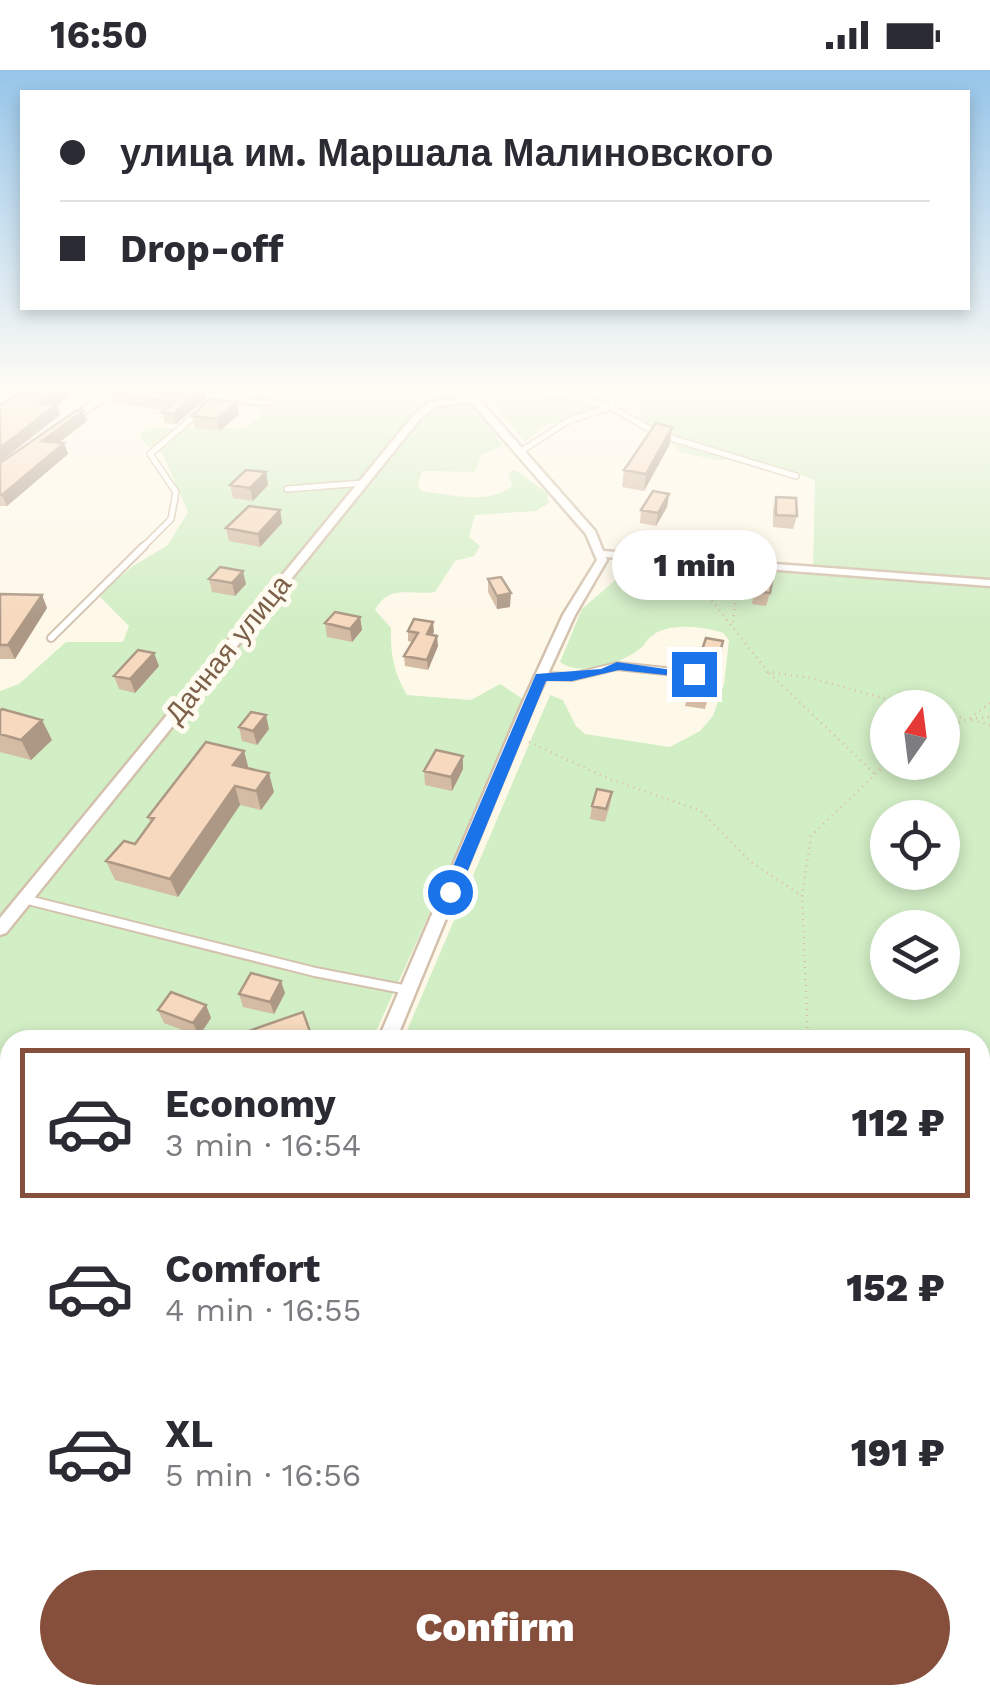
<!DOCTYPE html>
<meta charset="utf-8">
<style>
:root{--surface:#fff;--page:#f2f2f3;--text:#2b2b33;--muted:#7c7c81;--line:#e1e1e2;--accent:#854f3b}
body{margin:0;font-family:"Work Sans",sans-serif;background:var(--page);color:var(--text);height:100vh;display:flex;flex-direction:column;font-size:38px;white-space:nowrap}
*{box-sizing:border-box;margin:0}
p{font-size:32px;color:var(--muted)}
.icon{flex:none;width:55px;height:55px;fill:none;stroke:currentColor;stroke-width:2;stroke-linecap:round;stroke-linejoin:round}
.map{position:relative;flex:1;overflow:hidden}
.panel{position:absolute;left:0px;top:960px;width:990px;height:675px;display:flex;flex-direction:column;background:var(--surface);border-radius:30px 30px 0 0;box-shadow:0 5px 15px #0003}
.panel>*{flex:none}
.top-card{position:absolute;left:20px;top:20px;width:950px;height:220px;border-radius:0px;box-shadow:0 5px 15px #0003;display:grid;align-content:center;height:220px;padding:0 40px;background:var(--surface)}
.needle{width:65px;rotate:14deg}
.buttons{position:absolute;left:870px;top:620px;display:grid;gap:20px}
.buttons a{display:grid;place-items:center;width:90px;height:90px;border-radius:50%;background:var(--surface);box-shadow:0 5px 15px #0003;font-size:50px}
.end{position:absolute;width:45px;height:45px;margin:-22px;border:12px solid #1a73e8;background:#fff;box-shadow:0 0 0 5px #fff}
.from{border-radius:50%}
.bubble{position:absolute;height:70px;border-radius:35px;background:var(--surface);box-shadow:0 5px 15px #0003;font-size:32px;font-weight:800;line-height:70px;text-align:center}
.top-card b{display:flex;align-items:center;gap:35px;height:95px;font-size:38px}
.top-card b+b{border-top:2px solid var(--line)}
.top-card i{width:25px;height:25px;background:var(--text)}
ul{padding:18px 0 0;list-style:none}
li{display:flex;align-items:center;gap:30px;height:150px;margin:0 20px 15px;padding:0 20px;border:5px solid transparent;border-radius:0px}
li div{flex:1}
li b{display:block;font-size:38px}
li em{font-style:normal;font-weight:800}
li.active{border-color:var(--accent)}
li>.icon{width:90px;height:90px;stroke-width:1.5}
.button{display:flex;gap:20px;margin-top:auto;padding:20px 40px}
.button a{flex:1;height:115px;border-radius:60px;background:var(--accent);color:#fff;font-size:40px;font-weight:800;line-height:115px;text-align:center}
.status{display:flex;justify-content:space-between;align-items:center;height:70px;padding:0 50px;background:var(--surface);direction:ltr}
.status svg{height:28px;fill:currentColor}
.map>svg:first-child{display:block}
</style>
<div class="status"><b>16:50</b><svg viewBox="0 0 49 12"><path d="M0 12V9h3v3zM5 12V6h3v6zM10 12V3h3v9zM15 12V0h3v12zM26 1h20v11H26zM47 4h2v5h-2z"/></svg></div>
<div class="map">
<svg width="990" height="1635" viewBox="0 0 990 1635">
<rect width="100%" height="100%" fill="#fef8e9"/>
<path fill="#d2eec5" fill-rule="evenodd" d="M260,322L339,328L377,322H464L503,376L481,385L475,402L422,401L418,416L422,421C451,425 487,435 512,416L508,403L515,400L547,423L549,433L536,441L475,445L469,467L480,476L474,486L455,491L435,522C410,526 390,513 375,540L391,558C390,583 394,604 407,625L471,630L500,614L526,631L372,970H10V1625H73L69,1635H0V621L19,614L66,572H123L129,556L98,525L133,496L168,475L188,442L163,384L147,376L139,364L151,358L245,359L261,346L254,337Z
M485,322H608L596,341L545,355L525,372Z
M618,322H990V1635H121L125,1625H980V970H403L550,625L563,630L576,656L585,664L670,677L700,661L713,646L724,614L729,570L723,563C704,557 671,552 653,565C648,568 646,573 642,577C623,593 583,608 560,592L582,539L635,493L659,489L813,500L815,410L750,389L715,390L680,382L670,371L637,352L643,330L623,328ZM888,638H942V692H888ZM888,748H942V802H888ZM888,858H942V912H888Z"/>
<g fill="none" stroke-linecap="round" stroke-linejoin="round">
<defs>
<path id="service-far2" d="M511,322L560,324L611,337L658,364L796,406
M791,322L800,323
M520,382L568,351L611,337L614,322
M287,419L363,413
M142,478L171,449L176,422L150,384L198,343"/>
<path id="service-far1" d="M51,568L144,476
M541,606L572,607L617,596L694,604"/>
<path id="service" d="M24,829L315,902L408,920"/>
<path id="minor" d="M107,322H117L69,354L62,352Z
M217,322H225L222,326L268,331L272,333L268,335L217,330L213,328Z
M463,322H471L477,327L595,461L603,481L990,510V516L606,487L607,490L575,545L535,632L396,970H378L523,632L563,545L597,490L586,464L471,332L436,336L420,349L6,863L0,865V848L414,345L431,332L467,327Z
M89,1625H116L112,1635H85Z"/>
</defs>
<use href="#service-far2" stroke="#d3c1ad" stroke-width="8"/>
<use href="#service-far1" stroke="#d3c1ad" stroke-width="10"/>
<use href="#service" stroke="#d3c1ad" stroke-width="12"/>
<use href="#minor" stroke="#d3c1ad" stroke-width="5"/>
<path stroke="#dcbda0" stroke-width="2.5" stroke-dasharray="1 5" stroke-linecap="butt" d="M681,503L698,513L768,602L811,608L919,638
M733,552L739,505
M769,603L875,704
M942,644L964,648
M970,648L990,633
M972,650L990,655
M942,659L968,649L990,647
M529,672L607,708L701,741L751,792L802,826
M808,970L802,826L811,766L888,692"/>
<path stroke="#dcbda0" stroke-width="4" stroke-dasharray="4 11" stroke-linecap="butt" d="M980,1488L990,1498
M835,1635L836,1625"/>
<use href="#service-far2" stroke="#fff" stroke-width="5"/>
<use href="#service-far1" stroke="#fff" stroke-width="6"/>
<use href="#service" stroke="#fff" stroke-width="8"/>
<use href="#minor" fill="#fff" fill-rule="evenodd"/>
</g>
<path fill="#d4bba3" d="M111,323L206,329L176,354L165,353L162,342L164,340L114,333Z
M237,332L239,344L220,361L195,358L192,346Z
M83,341L87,351L59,373H64L68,384L7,436H0V393Z
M670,374L644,421L622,417L624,400Z
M266,402L268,415L253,431L233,428L230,415Z
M669,424L667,437L656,456L640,453L641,440Z
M776,427L797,446L793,459L773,457V439Z
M280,440L282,453L260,477L229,471L226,458Z
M758,504L770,523L766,536L752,534Z
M209,509L246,514L235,526L212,522Z
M488,509L510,537L497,539L488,522Z
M0,524L42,525L47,538L15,589H0Z
M360,547L362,560L352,572L327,567L325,553Z
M408,561L434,562L432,565L438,576L428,600L405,596L404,586L412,572L408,571Z
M723,571L705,639L685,636L694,601L698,599L699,589Z
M159,596L135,623L119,619L114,606Z
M0,641L52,670L31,690L0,682Z
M239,657L269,659L257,675L242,671Z
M244,681L248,698L274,722L261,740L240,735L178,827L115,810L106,791L135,774L151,753L148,747Z
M463,686V699L452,721L425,715L424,701Z
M612,722L610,735L605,752L590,749L592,736Z
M285,923L274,944L243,937L239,924Z
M206,935L211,948L199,966L164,953L158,940Z"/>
<path fill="#ac9885" d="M56,322H76L57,335L60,345L0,392V378L39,333Z
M199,322H205L206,329L176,354L173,344Z
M237,332L239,344L220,361L217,349Z
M83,341L87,351L46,382L42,371Z
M672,357L670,374L644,421L646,404Z
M64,373L68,384L7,436L2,425Z
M266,402L268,415L253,431L250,418Z
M669,424L667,437L656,456L658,443Z
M280,440L282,453L260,477L258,464Z
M243,501L246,514L235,526L232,513Z
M511,523L510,537L497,539V526Z
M42,525L47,538L15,589L8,575Z
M360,547L362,560L352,572L350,559Z
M433,552L434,562L427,574V564Z
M437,566L438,576L428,600L427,590Z
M154,583L159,596L135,623L130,609Z
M266,645L269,659L257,675L253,661Z
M42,650L52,670L31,690L21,670Z
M244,681L249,700L233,695Z
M463,686V699L452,721L451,707Z
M269,703L274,722L261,740L256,721Z
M235,716L240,735L178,827L170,809Z
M281,911L285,923L274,944L270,932Z
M206,935L211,948L199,966L193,953Z
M10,1384V1440L0,1436V1402Z"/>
<path fill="#f6d9be" stroke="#ac9885" stroke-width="2.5" d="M23,322H56L39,333L57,334L0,378V335Z
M112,322H199L173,344L162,342L175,332L111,323Z
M209,329L237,332L217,349L192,346Z
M77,340L83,341L42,371L64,373L2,425L0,424V393Z
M656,353L672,357L646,404L624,400Z
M246,400L266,402L250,418L230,415Z
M653,421L669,424L658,443L641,440Z
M776,427L796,428L797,446L776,445Z
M249,436L280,440L258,464L226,458Z
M220,497L243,501L232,513L209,509Z
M758,504L773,506L770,523L755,521Z
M501,507L511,523L497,526L488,509Z
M0,524L42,525L8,575H0Z
M335,542L360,547L350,559L325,553Z
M414,549L433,552L427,564L437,566L427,590L404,586L418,563L408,561Z
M706,568L723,571L707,630L687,626L694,601L702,596L699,589Z
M138,580L154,583L130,609L114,606Z
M2,639L42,650L21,670L0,664V641Z
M251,642L266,645L253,661L239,657Z
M206,672L244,681L233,695L269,703L256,721L235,716L170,809L106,791L124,771L135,774L154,748L148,747Z
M436,680L463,686L451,707L424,701Z
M597,719L612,722L606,739L592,736Z
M251,903L281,911L270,932L239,924Z
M171,922L206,935L193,953L158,940Z
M303,942L313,970H223Z
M0,1284L10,1287V1384L0,1402Z"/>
<linearGradient id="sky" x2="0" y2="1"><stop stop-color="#96c5e9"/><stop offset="0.58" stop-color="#fffcf5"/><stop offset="1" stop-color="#fffcf5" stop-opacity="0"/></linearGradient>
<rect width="990" height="551" fill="url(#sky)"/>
<path fill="#1a73e8" d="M617,592L700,604L694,608L619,600L572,611H546L459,822L450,828L445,827L442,822L536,604L601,599Z"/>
<g text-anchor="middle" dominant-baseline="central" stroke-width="10" stroke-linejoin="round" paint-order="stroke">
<g font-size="28" fill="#7c6049" stroke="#fffbf1">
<text transform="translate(228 579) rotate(-51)">Дачная улица</text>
</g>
</g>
</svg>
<div class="buttons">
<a><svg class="needle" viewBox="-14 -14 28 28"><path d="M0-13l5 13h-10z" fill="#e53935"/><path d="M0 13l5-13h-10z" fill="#7c7c81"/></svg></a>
<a><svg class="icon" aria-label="locate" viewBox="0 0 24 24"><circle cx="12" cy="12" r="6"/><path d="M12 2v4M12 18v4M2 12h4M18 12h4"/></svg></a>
<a><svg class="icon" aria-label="layers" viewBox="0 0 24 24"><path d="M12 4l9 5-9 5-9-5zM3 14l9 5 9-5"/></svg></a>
</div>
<i class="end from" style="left:450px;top:822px"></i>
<i class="end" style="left:694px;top:604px"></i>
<div class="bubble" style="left:612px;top:460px;width:165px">1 min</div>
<div class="top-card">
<b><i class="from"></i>улица им. Маршала Малиновского</b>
<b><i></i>Drop-off</b>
</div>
<section class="panel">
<ul>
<li class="active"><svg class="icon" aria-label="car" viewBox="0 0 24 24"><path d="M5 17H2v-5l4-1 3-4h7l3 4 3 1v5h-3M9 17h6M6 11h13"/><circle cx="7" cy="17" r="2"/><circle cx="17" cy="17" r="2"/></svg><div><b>Economy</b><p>3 min · 16:54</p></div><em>112 ₽</em></li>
<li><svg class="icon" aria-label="car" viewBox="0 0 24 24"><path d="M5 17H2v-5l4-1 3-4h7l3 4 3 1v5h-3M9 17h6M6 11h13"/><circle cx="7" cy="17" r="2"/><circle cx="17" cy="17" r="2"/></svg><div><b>Comfort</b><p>4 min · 16:55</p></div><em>152 ₽</em></li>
<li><svg class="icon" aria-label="car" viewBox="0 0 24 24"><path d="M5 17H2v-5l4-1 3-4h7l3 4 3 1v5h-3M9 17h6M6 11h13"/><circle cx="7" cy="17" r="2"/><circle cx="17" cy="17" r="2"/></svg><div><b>XL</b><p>5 min · 16:56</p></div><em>191 ₽</em></li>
</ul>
<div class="button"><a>Confirm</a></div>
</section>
</div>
